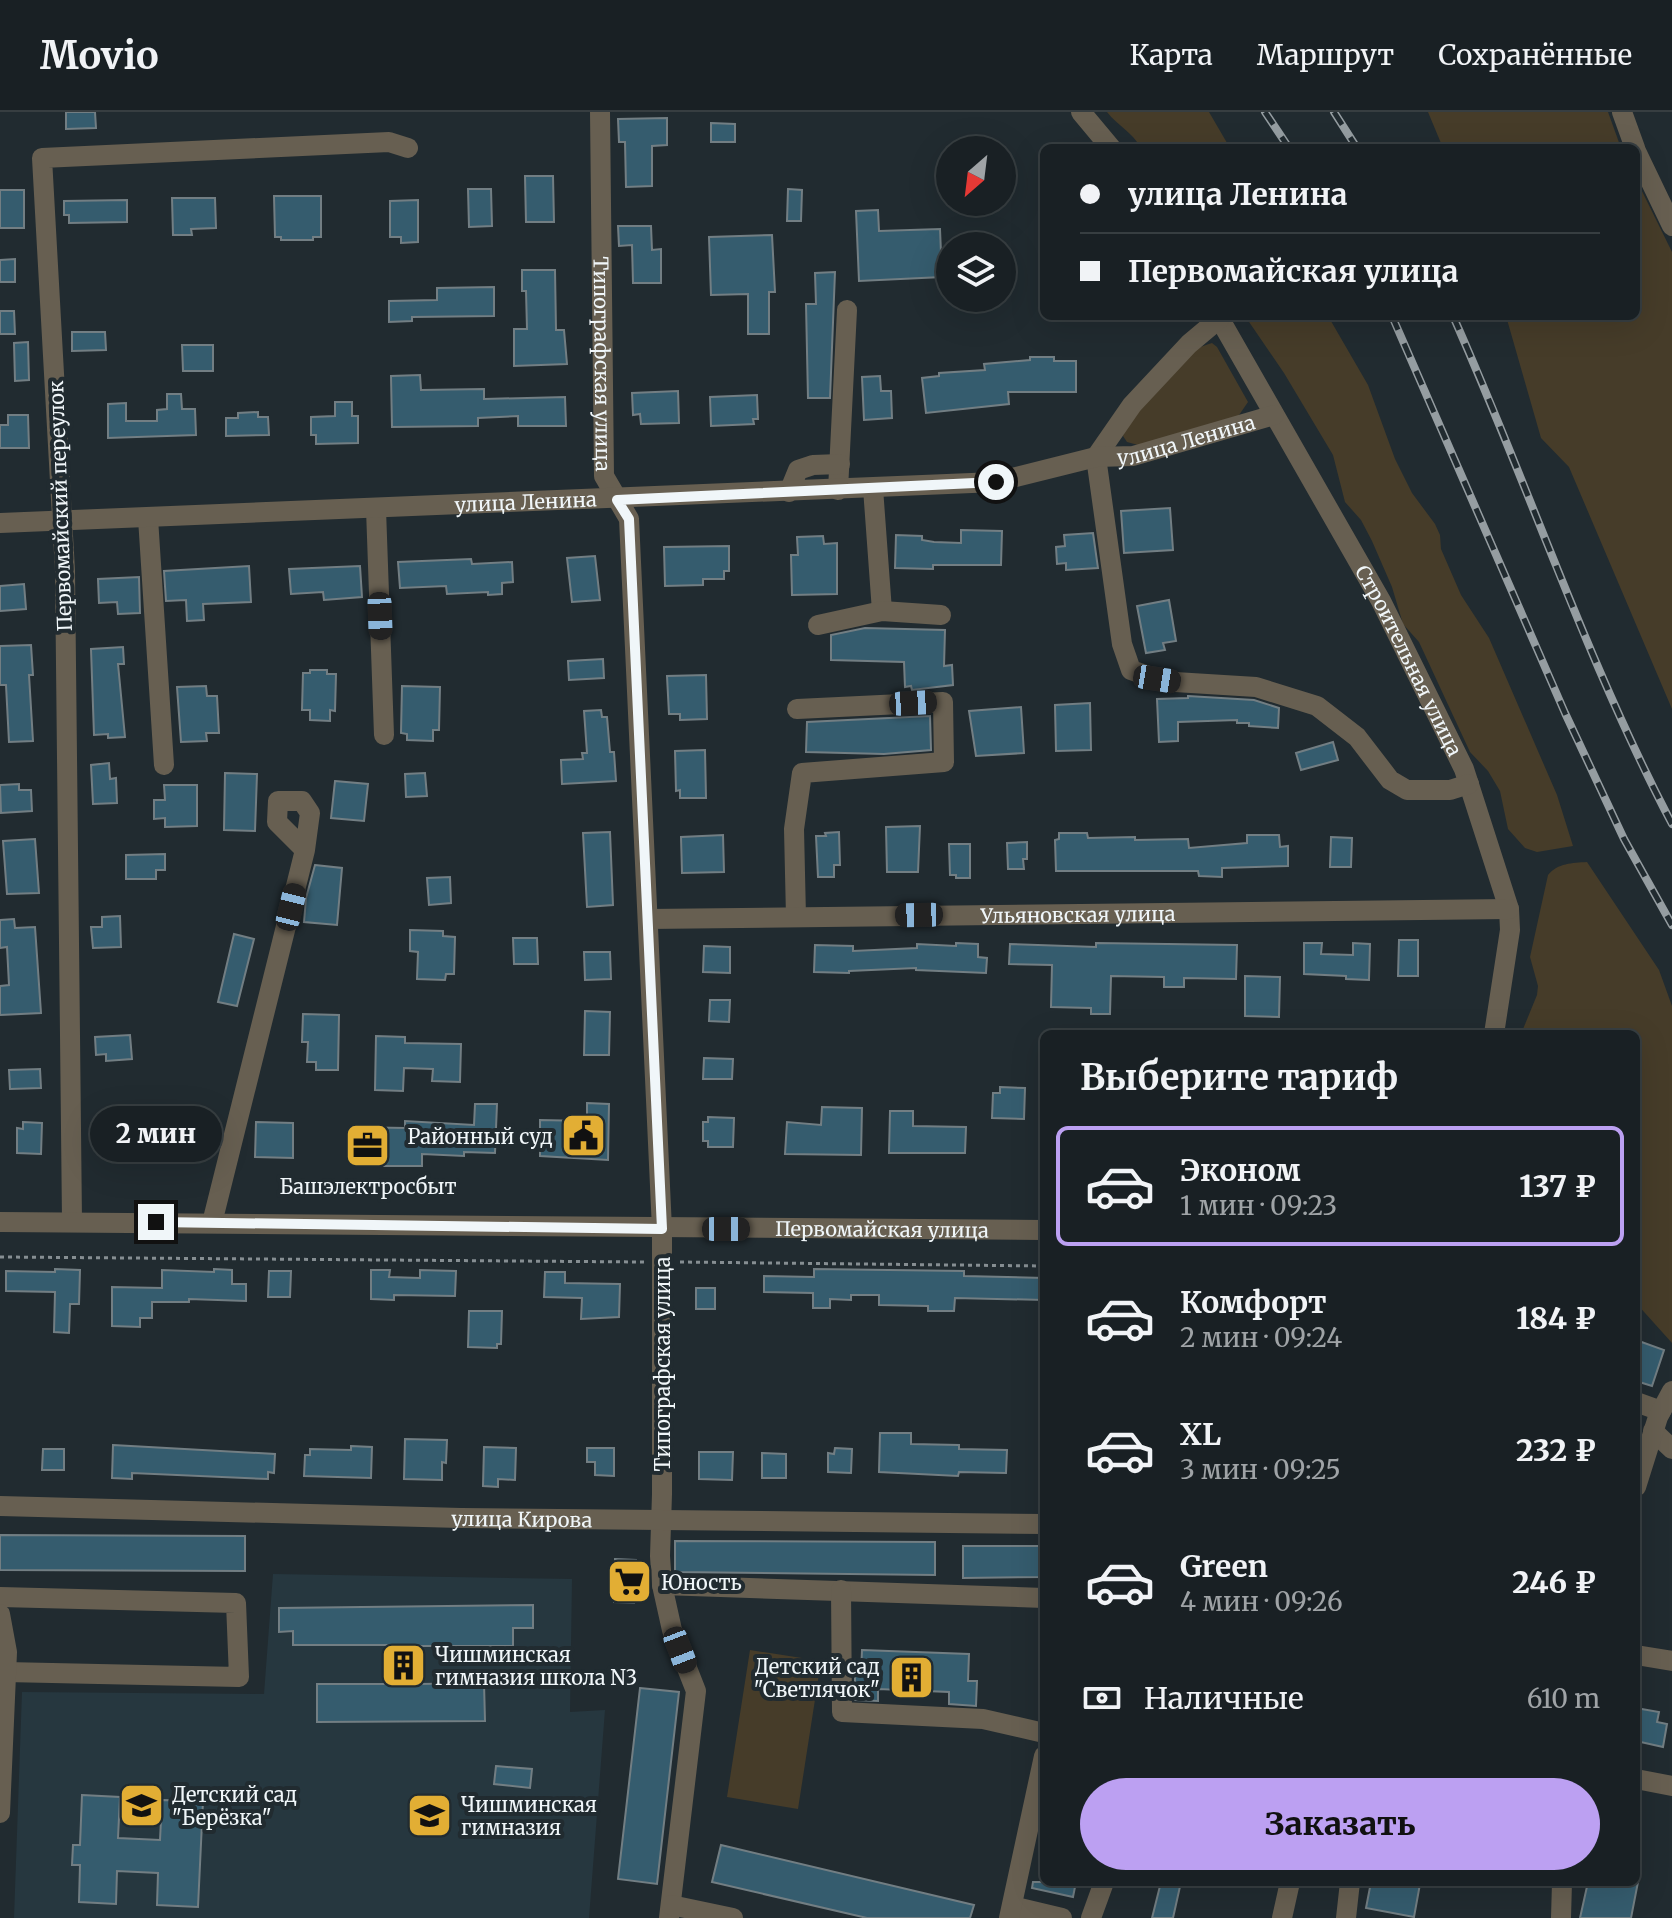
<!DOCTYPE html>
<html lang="ru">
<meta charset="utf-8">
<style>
:root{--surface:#192024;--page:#22282c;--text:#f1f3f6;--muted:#9fa3a6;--line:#373e41;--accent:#bca0f2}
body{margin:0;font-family:Merriweather,serif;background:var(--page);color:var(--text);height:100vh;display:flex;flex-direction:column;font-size:30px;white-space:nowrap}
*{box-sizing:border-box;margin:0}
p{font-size:26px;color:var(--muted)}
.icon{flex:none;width:44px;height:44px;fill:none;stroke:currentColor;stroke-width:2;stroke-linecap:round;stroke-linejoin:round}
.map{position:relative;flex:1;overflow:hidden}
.panel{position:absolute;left:1040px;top:918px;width:600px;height:856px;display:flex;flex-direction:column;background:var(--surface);border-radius:12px;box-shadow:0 8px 32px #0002,0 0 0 2px var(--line)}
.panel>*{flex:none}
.banner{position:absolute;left:1040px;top:32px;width:600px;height:176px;border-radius:12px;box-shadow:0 8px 32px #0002,0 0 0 2px var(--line);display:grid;align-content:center;height:176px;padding:0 40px;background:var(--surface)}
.needle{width:52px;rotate:208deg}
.fabs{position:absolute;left:936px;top:24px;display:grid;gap:16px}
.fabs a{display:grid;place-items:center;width:80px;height:80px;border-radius:50%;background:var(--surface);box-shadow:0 8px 32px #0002,0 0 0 2px var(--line);font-size:40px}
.end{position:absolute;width:36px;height:36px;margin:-18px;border:10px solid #f0f6f9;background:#111;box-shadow:0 0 0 4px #111}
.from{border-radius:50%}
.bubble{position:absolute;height:56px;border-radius:28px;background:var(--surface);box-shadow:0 8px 32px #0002,0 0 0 2px var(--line);font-size:26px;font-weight:800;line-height:56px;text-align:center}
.car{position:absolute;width:24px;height:48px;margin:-24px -12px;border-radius:10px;box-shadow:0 0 6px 2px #0007;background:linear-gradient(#222 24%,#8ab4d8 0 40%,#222 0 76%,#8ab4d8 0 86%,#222 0)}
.banner b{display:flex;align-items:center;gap:28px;height:76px;font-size:30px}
.banner b+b{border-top:2px solid var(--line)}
.banner i{width:20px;height:20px;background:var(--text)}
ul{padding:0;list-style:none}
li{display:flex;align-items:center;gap:24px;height:120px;margin:0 16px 12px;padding:0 24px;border:4px solid transparent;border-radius:12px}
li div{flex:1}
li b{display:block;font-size:30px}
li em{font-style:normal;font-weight:800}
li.current{border-color:var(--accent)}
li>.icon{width:72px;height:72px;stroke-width:1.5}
h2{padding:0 40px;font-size:36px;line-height:96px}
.pay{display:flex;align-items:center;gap:20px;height:88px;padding:0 40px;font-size:30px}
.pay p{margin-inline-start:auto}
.cta{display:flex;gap:16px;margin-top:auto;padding:16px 40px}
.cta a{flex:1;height:92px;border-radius:48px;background:var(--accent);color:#111;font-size:32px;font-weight:800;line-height:92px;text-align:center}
header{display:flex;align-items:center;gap:48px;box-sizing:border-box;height:112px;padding:0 40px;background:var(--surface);border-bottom:2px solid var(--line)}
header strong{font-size:38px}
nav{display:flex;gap:44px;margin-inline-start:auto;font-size:28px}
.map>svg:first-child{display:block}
</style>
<header>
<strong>Movio</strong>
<nav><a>Карта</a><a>Маршрут</a><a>Сохранённые</a></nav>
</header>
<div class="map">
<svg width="1672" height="1806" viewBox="0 0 1672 1806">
<rect width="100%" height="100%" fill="#212b30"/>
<path fill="#26373f" d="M273,1462L572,1467L570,1600L605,1598L589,1806H14L22,1580L264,1582Z"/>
<path fill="#463c29" d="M1107,0H1209L1230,36H1141C1132,20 1118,14 1107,0Z
M1428,0H1608L1621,36H1443Z
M1636,67L1672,140V597L1569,355L1541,326L1506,204H1636Z
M1245,204H1328L1368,273L1395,347L1412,381L1435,412L1440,423L1441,437L1461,483L1489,526L1557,683L1573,734L1537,740L1525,736L1508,717L1500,679L1488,659L1470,640L1419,530L1403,512L1392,475L1372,429L1361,408L1345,390L1333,343L1284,261Z
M1212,231L1217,235L1248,290L1237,306L1138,333L1127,330L1123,324C1130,304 1177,252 1194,239C1199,235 1206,233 1212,231Z
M1587,750L1659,858L1672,894V1231L1636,1191V922H1521L1537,883L1538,874L1530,845L1548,763C1558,751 1572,751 1587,750Z
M750,1538L821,1549L798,1697L727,1685Z"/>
<path fill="#355c6e" stroke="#727e83" stroke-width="2" d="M66,0H95L96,16L66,17Z
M667,6V33L652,34V74L626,75L625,30H619L618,7Z
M711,11L735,12V30H711Z
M525,64H553L554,110H526Z
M468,77H491L492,114L469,115Z
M788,77L802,78L801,109H787Z
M0,78H24V116H0Z
M274,84H321V125H313V128H281V125H275Z
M172,86H215L216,116L191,117L192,123H173Z
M127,88V110L69,111V103H64V89Z
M418,88V130L401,131V125H390V89Z
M878,98L879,119L940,117L942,165L859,169L856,99Z
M618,114H651L652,138L661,137V171H633L632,133L619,134Z
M772,123L775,180H769V222H748V182L711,183L709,125Z
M15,147V170H0V148Z
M522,158H555L556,218H564L567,252L514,254V217H527L526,179H522Z
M835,160L830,286H808L806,192H816L815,161Z
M494,175V204L412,205V209L389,210V189L437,188V176Z
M0,199H14L15,222H0Z
M72,220H105L106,238L72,239Z
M28,230L29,268L15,269L14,231Z
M182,233H213V259H183Z
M1030,245H1054V249H1076V280H1008L1009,292L926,301L922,266L939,264V261L985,258L984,252L1030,248Z
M420,263L421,278L484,277V287L565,285L566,314H518V304L478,306V314L392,315L391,264Z
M880,264L881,279H891L892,306L864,308L862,265Z
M678,279L679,311L641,312L640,302L633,303L632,281Z
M167,282H181L182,297H195L196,323L108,326V292L126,291V309H157V298L167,297Z
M757,283L758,307H753L754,312L711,314L710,285Z
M335,290H352V304H358V331L316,332V323H311V305L335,304Z
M258,300V305H268L269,323L226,324V306H238V301Z
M8,303H28L29,336H0V313H8Z
M1170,396L1173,438L1124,441L1121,399Z
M961,418L1002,419L1001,453H933V457L895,456L896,423L922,424V428L934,430L961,431Z
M1093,421L1098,456L1066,458V451L1057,452L1056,435L1065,434L1064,423Z
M823,424L824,432L837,431V482L792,483L791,443H798L797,425Z
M729,434V459H724V467H703V473L665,474L664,435Z
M595,444L600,488L572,490L567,446Z
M471,447L472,452L512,450L513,470L502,471V482L488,483V480L447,482L446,474L400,476L398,450Z
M249,454L251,490L203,492L204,508L187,509L186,488L166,489L164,459Z
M360,454L362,485L324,488L323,480L291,482L289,457Z
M139,465L140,501L118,502L117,490L99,491L98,467Z
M24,472L26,497L0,499V474Z
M1169,488L1176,529L1163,531L1165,538L1146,541L1137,494Z
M865,516L945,518L944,554L952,553L953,573L912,578L911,574L905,575L904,550L831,548V523Z
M31,533L33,563H29L33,629L9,630L6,573H0V534Z
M123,535L124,552H118L125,625L108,626V622L94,623L91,537Z
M603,547L604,566L569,568L568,549Z
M310,558H327V562H336L335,599L330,598V609L310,608V598H302L303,561H310Z
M706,563L707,607L680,608V602H669L667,564Z
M206,574L207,584H217L219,621H206L207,629L181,630L177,575Z
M402,574L440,575L439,618H433V629L407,628V622L401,621Z
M1188,584L1254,588L1279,596L1278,616L1249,614V611H1237V608L1178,610V629L1159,630L1157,587L1188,586Z
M1090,591L1091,638L1056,639L1055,593Z
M1021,595L1024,641L976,644L969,599Z
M601,598L602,605H607L610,640H614L616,669L562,672L561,648L583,647L582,641H587L584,599Z
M930,604L931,638L884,642L806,640L807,610Z
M1333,630L1338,648L1301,658L1296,641Z
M705,638L706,686H680V678L676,679L675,639Z
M109,651L110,667L116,666L117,691L93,692L91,653Z
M225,661L257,662L255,719L224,718Z
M425,661L427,684L406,685L405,662Z
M335,669L368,672L364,709L331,706Z
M19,672V678H31L32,699L1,701L0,673Z
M164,673H197V714L165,715V706L154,707V688H165Z
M920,714L918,760H887L886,715Z
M610,720L613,793L587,795L583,721Z
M839,720L840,753H834V765H818L816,724H826L825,721Z
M1059,721H1087L1088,726L1135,725V728L1188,727L1189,736L1247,731V723H1279L1280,735L1288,734V754L1222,756V765L1199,764L1198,759H1056L1055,728L1059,727Z
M723,723L724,760L682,761L681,725Z
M1331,725L1352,726L1351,755H1330Z
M35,727L39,781L7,782L3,729Z
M1027,730V747H1023L1024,757H1008L1007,731Z
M949,732H970V766H956V763H950Z
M165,742V758H156V767H126V743Z
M315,753L342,756L337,813L304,810L306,786Z
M450,765L451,791L429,793L427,766Z
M120,804L121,835L93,836L91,815H102V805Z
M14,807L15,816L35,815L41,901L0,903V874L9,873L7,835L0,836V808Z
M410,818L443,819V824L455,825L454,862H446L445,868L417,867L418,840L410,839Z
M234,822L254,827L237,894L218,890Z
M513,826H537L538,852H514Z
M1399,828H1418V864H1398Z
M956,831L978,832V845L987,846L986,861L916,858V856L849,859V861L814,860L815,833L853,834V839L917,836V832L956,834Z
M1096,831L1237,833L1236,867L1184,866V875H1164V865L1111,864L1110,902H1091V896L1051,895L1052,853L1009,852L1010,832L1096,835Z
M1304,831H1322L1321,842L1353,843V831L1370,832L1369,868L1346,867V864L1304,862Z
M704,834L730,835V861L703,860Z
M584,840H610L611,867L585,868Z
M1245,864L1280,865L1279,905L1245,904Z
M710,888H730L729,910L709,909Z
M585,899L610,900L609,943H584Z
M303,902L339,903L338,958H316V950H307L308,930H302Z
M130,923L132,947L106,949V942L96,943L95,925Z
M376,924L405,925V931L461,932L460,970L432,969L433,957L404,956L403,979L375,978Z
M704,946L733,947L732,967H703Z
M40,957L41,976L10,977L9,958Z
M1000,975L1025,976L1024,1007L992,1006L993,981H1000Z
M587,991L609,992L608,1048L540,1044V1008L587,1009Z
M475,992H497L495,1041L464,1040V1044L422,1042V1054H357L358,1044H350L351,1015L405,1016V1009L474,1013Z
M822,995L862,996L861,1043L785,1042L787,1010L821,1013Z
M890,999H913V1014L966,1015L965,1041H889Z
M708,1005L734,1006L733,1035H708V1029H703V1010H708Z
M23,1010L42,1011L41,1042L17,1041V1016L23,1017Z
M161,1010L212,1012L211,1041L146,1039L145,1045L103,1044L104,1011L119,1012V1020L161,1022Z
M256,1010L293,1011V1046L255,1045Z
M55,1157L80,1158L79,1192H70L69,1221L54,1220L55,1180L6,1179V1159L55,1160Z
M214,1157L232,1158V1172H246V1189L189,1187V1190H152V1206H140V1215L112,1214V1175L162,1176V1158L214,1160Z
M814,1157L964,1159V1164L1044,1166V1188L955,1186L954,1199H928V1194L879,1193V1183H851V1188L830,1187V1196H813V1181L764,1180V1164L814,1165Z
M371,1158H390L389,1165L420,1166V1158L456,1159L455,1184L394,1183V1188L371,1187Z
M269,1159H291L290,1185H268Z
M545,1160H565V1171L620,1172L619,1205L581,1207L582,1186L544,1185Z
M696,1176H715V1197H696Z
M469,1199H502L501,1232H497V1236L468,1235Z
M1636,1228L1664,1238L1652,1274L1636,1269Z
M880,1321H911V1332L959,1333V1337L1007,1338L1006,1361L959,1360L958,1364L879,1360Z
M405,1327L447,1328L446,1351L442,1350V1368L404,1367Z
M113,1333L275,1342L274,1361L268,1360V1367L132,1361V1367L112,1366Z
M351,1334L372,1335L371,1366L304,1364L305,1343H310V1337L351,1338Z
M484,1335L516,1336L515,1368L498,1367V1375L483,1374Z
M587,1336H614V1364L595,1363V1350H587Z
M835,1336L852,1337L851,1361L828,1360V1341L834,1342Z
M43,1337H64V1358H42Z
M699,1340H733L732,1368L699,1367Z
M762,1341L786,1342V1366H762Z
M0,1423L245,1424V1459L0,1458Z
M675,1429L935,1430V1463L675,1460Z
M963,1434H1044V1465L963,1466Z
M615,1447L636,1448L634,1491L614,1490Z
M533,1493V1516H513V1534H419V1572L484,1571L485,1609L317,1610V1572H388V1533H293V1519L279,1520V1496Z
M862,1538L969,1542L968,1569H977L976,1594L949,1592V1580L878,1577V1589L855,1588V1562H861Z
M640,1576L679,1580L657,1772L618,1767Z
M1636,1596L1659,1600L1657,1610L1667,1612L1663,1635L1636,1629Z
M496,1654L532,1657L530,1676L494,1672Z
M82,1683L120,1685L118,1726L160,1728L162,1688L203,1689L198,1795L157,1793L158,1761L117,1759L116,1792L79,1790L80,1753H72L73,1733H80Z
M721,1733L974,1793L970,1806H867L712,1770Z
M1033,1770H1076L1073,1785L1032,1776Z
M1161,1770H1181L1173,1806H1152Z
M1371,1770L1420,1772L1414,1805L1366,1796Z
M1588,1770H1638L1631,1806H1580Z"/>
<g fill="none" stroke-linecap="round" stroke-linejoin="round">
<path stroke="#868e92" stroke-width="3" stroke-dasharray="4 4" stroke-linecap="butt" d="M0,1145L644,1150
M680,1150L1044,1154"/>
<g stroke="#675f51" stroke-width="20">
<path id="s1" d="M600,0L604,364L629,407L662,1117V1382L660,1444L662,1473L672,1518L696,1579L669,1806"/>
<path d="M1081,0L1111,36"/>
<path d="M1622,0L1635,36"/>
<path d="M1636,39L1672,114"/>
<path id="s2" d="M1218,204L1381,489L1464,657L1509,797L1510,818L1494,922"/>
<path d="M1220,206L1189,232L1132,293L1096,345L1122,532L1131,558L1157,567L1175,570L1256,575L1317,594L1357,625L1390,668L1407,678H1450L1469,672"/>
<path d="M873,376L882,499"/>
<path d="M838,378L847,198"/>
<path d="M789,380L798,358L813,353L840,352"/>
<path d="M376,397L384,623"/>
<path d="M148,406L164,653"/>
<path id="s3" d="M0,411L996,370L1096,345L1133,344L1274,303"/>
<path d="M818,513L882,499L941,503"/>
<path d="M796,805L794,717L802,661L944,650L943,590L797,597"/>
<path id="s4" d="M648,807L1509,797"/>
<path d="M72,1109L65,459L42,46L389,30L408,36"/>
<path id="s5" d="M0,1110L1044,1118"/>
<path d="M212,1111L305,738L310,701L302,689H278L277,710L305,738"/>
<path d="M1636,1290L1661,1299"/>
<path d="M1653,1319L1672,1337"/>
<path d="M1636,1375L1658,1305L1672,1279"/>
<path id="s6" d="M0,1394L461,1406L1044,1412"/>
<path d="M662,1473L1044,1486"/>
<path d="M841,1478L842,1600L983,1607L1044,1621"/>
<path d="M0,1485L236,1491L239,1565L5,1560"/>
<path d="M0,1502L7,1540L0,1701"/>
<path d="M1636,1543L1672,1549"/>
<path d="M1636,1667L1672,1674"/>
<path d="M671,1793L733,1806"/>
<path d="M1012,1794L1062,1806"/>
<path d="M1009,1806L1044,1644"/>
<path d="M1091,1806L1104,1770"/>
<path d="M1282,1806L1290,1770"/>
<path d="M1346,1806L1350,1770"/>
<path d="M1561,1806L1562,1770"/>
</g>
<defs>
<path id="rail" d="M1265,0L1289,36
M1334,0L1357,36
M1392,204L1565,601L1624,727L1672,813
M1453,204C1528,372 1586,548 1672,712"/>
</defs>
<use href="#rail" stroke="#959da1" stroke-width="8"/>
<use href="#rail" stroke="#212b30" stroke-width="5" stroke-dasharray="15" stroke-linecap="butt"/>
</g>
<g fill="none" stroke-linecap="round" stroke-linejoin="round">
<path stroke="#f0f6f9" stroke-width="10" d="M156,1110L662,1117L629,407L617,388L996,370"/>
</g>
<defs>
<symbol id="civic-square" viewBox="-11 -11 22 22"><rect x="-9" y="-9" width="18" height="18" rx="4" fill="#e2ae34" stroke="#212b30"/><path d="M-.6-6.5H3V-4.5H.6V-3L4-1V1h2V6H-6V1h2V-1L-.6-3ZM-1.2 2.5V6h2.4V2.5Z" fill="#111"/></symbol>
<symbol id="office-square" viewBox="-11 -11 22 22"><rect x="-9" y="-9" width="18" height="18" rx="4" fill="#e2ae34" stroke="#212b30"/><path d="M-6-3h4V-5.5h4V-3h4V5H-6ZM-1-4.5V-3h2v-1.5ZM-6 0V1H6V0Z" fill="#111"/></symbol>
<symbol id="supermarket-square" viewBox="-11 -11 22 22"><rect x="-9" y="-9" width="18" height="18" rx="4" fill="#e2ae34" stroke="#212b30"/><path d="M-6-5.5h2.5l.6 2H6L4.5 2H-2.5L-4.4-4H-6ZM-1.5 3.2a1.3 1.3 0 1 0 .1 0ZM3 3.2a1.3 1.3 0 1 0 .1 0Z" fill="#111"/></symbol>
<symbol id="building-square" viewBox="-11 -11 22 22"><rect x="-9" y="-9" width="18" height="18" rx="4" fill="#e2ae34" stroke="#212b30"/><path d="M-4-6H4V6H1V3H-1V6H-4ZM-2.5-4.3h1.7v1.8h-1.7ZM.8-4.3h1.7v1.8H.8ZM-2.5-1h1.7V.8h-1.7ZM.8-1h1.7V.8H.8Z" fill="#111"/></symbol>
<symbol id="school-square" viewBox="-11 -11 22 22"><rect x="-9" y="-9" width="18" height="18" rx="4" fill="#e2ae34" stroke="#212b30"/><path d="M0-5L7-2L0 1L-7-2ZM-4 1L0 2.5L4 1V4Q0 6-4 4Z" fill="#111"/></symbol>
</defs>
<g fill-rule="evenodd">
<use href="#civic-square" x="558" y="998" width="51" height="51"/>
<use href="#office-square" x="342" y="1008" width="51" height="51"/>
<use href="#supermarket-square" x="604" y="1444" width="51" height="51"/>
<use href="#building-square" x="378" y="1528" width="51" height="51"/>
<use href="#building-square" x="886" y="1540" width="51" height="51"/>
<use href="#school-square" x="116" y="1668" width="51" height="51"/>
<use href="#school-square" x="404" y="1678" width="51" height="51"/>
</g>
<g text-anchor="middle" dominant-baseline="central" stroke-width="8" stroke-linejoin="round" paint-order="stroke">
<g font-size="20" fill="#f0f6f9" stroke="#212b30">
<text stroke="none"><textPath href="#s1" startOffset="252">Типографская улица</textPath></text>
<text stroke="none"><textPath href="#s3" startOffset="1192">улица Ленина</textPath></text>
<text stroke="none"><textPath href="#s3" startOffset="526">улица Ленина</textPath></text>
<text transform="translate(60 394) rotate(-92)">Первомайский переулок</text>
<text stroke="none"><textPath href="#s2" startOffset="394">Строительная улица</textPath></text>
<text stroke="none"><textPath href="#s4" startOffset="430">Ульяновская улица</textPath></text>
<text stroke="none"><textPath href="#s5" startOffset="882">Первомайская улица</textPath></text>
<text transform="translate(662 1252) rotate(-90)">Типографская улица</text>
<text stroke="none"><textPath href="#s6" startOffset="522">улица Кирова</textPath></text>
</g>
<g font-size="20" fill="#f0f6f9" stroke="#212b30" text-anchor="start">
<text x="553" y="1024" text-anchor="end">Районный суд</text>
<text x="368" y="1074" text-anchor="middle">Башэлектросбыт</text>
<text x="661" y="1470">Юность</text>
<text x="435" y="1542">Чишминская<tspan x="435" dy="23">гимназия школа N3</tspan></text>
<text x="880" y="1554" text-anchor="end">Детский сад<tspan x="880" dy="23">"Светлячок"</tspan></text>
<text x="172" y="1682">Детский сад<tspan x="172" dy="23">"Берёзка"</tspan></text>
<text x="461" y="1692">Чишминская<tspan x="461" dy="23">гимназия</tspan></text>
</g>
</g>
</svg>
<div class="fabs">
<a><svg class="needle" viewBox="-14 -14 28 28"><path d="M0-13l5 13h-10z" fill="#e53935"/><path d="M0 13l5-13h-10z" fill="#9fa3a6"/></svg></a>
<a><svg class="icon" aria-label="layers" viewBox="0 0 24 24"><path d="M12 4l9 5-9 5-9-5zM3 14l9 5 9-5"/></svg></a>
</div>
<i class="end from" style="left:996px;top:370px"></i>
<i class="end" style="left:156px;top:1110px"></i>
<div class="bubble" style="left:90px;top:994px;width:132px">2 мин</div>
<i class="car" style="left:380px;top:504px;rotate:178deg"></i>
<i class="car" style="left:1157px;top:567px;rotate:99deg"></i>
<i class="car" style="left:913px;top:591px;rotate:87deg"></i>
<i class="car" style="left:291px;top:795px;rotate:14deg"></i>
<i class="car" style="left:919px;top:803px;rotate:269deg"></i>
<i class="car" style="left:726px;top:1117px;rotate:90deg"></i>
<i class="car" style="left:680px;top:1538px;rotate:159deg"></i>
<div class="banner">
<b><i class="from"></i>улица Ленина</b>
<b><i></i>Первомайская улица</b>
</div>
<section class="panel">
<h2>Выберите тариф</h2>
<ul>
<li class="current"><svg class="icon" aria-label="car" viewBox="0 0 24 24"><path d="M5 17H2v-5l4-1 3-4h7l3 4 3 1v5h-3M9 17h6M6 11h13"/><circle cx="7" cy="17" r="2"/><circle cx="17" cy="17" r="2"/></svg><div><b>Эконом</b><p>1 мин · 09:23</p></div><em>137 ₽</em></li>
<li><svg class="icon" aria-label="car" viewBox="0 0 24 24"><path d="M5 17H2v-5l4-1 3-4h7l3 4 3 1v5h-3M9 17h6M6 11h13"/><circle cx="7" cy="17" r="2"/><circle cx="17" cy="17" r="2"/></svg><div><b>Комфорт</b><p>2 мин · 09:24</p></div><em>184 ₽</em></li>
<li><svg class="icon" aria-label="car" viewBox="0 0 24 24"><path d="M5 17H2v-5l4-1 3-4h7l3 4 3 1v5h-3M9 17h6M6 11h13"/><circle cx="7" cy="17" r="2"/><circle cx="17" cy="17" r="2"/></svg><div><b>XL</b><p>3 мин · 09:25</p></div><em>232 ₽</em></li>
<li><svg class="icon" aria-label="car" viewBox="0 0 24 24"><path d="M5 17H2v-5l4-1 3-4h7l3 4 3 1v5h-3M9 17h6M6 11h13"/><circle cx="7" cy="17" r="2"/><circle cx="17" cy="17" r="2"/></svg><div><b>Green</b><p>4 мин · 09:26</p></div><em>246 ₽</em></li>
</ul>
<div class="pay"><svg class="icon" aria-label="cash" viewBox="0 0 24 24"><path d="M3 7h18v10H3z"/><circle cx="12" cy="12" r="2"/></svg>Наличные<p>610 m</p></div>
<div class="cta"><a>Заказать</a></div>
</section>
</div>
